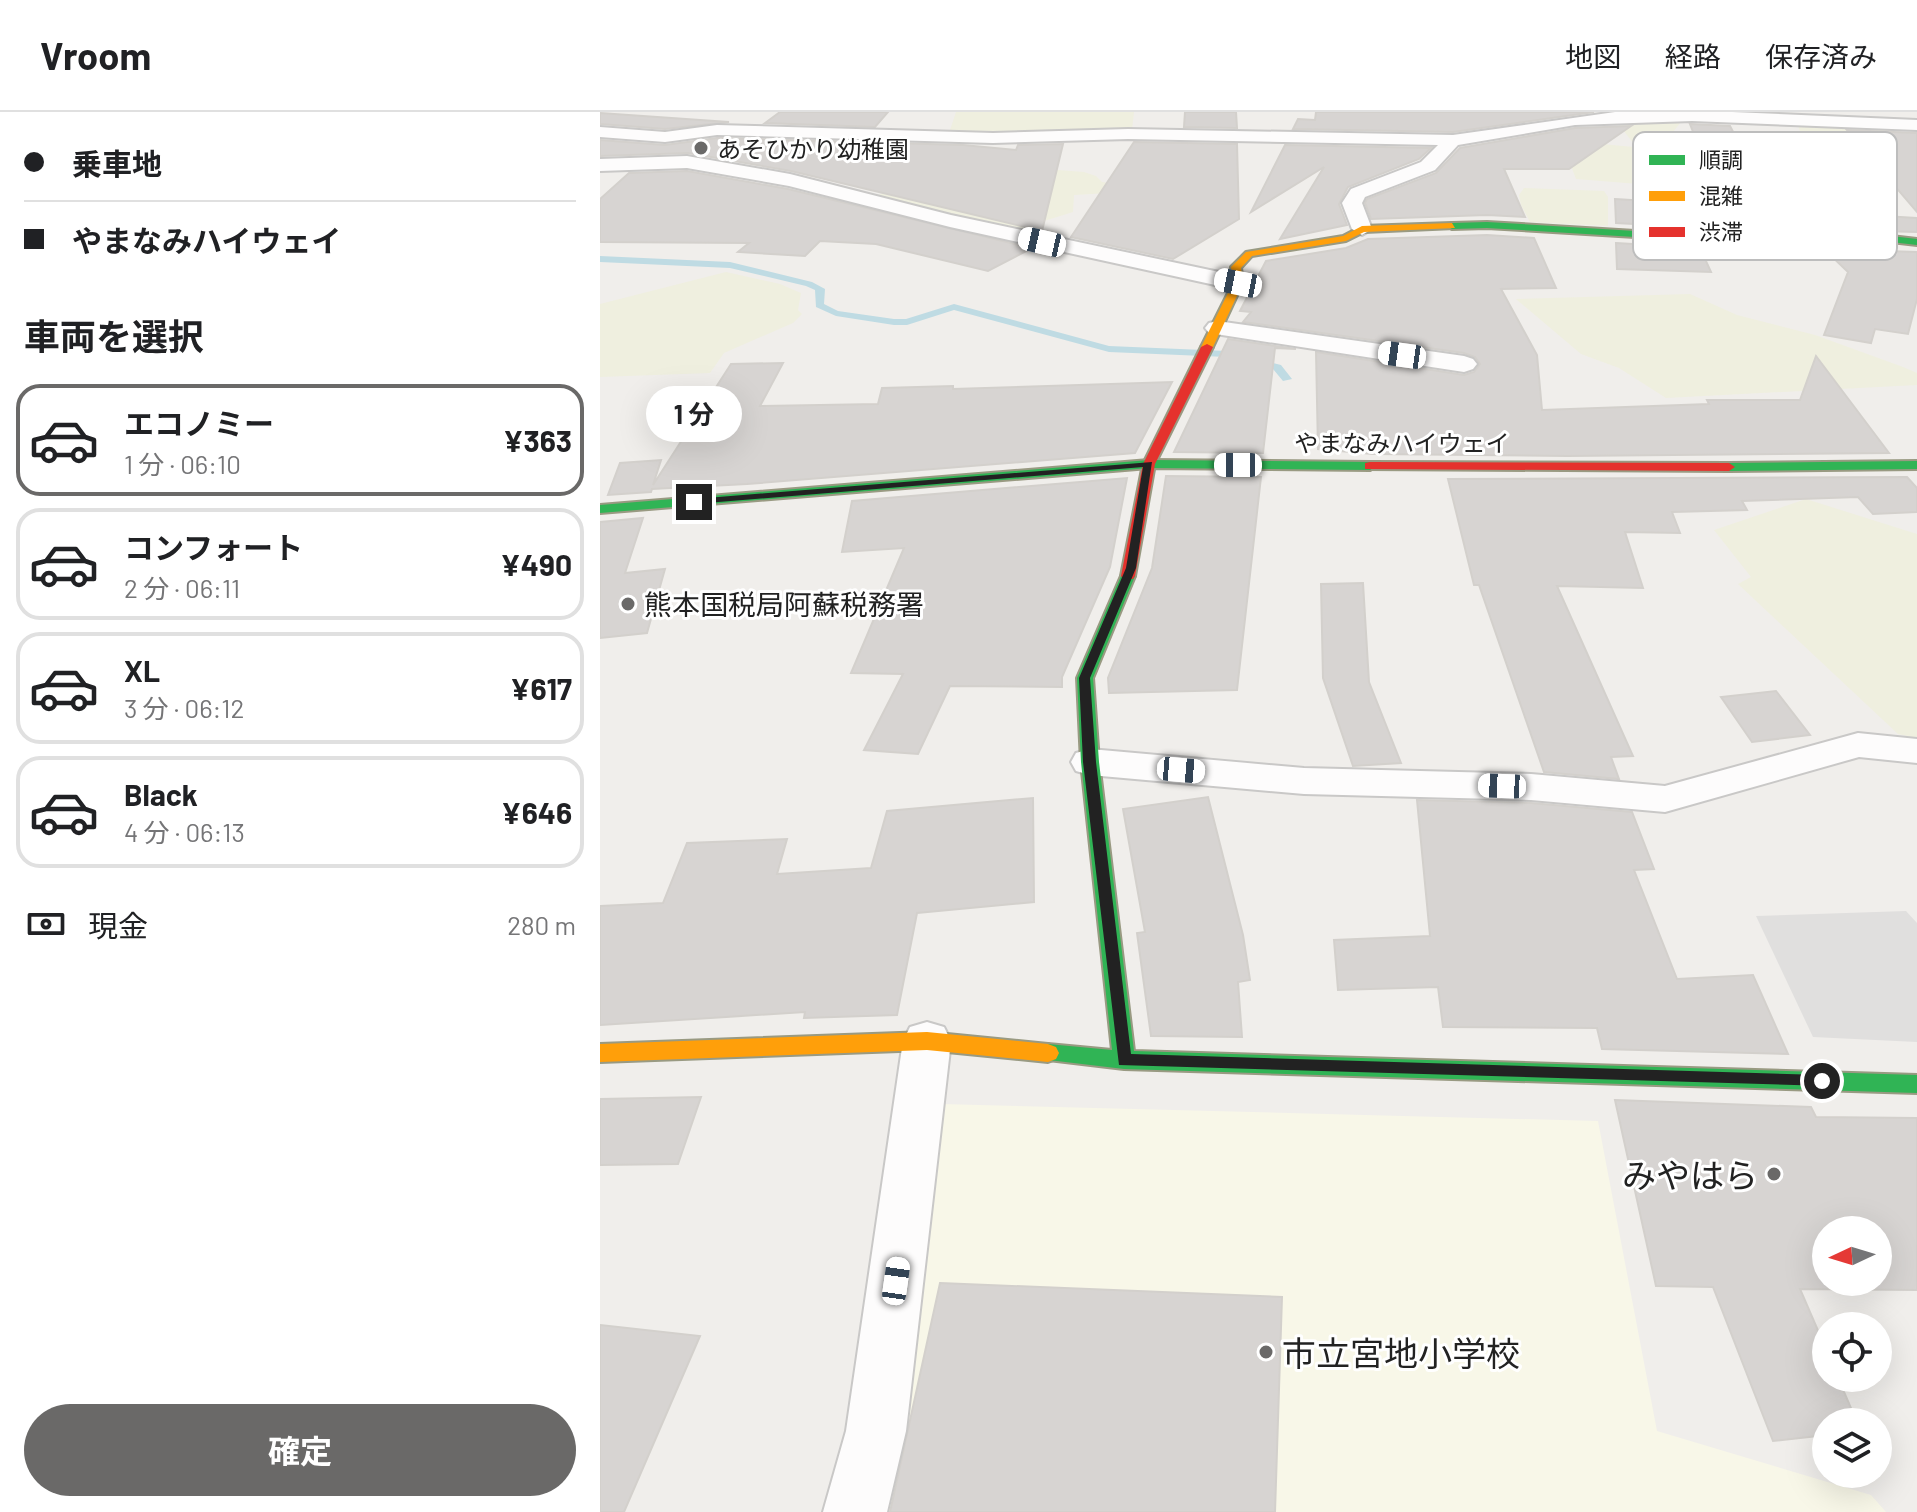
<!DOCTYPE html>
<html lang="ja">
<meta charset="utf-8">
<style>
:root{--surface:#fff;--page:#f2f2f2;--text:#202124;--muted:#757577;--line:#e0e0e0;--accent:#6a6968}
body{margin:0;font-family:Barlow,"Noto Sans JP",sans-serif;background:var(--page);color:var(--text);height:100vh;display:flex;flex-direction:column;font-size:30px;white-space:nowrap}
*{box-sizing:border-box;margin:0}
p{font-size:26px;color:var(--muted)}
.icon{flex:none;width:44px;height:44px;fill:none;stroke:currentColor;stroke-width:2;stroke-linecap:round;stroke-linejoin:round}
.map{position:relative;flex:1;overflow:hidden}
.drawer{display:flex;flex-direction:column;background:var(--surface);width:600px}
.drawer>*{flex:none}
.banner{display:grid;align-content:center;height:176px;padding:0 24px;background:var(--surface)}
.needle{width:52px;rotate:266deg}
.tools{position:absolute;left:1212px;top:1104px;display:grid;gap:16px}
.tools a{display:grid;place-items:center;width:80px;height:80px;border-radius:50%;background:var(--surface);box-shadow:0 8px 32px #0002;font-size:40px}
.end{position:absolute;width:36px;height:36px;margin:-18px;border:10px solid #222;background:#fff;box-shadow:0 0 0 4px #fff}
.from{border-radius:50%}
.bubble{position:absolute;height:56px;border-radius:28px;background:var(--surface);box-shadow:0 8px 32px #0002;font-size:26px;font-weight:700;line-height:56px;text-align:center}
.car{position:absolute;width:24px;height:48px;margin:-24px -12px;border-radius:10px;box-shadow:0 0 6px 2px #0007;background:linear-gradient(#fff 24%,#345 0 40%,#fff 0 76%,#345 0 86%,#fff 0)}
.banner b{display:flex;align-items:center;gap:28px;height:76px;font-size:30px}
.banner b+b{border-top:2px solid var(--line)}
.banner i{width:20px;height:20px;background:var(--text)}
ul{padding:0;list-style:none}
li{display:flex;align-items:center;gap:24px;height:112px;margin:0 16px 12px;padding:0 8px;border:4px solid var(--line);border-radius:24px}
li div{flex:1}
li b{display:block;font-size:30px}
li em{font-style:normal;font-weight:700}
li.current{border-color:var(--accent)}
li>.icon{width:72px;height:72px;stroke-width:1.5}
h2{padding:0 24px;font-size:36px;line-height:96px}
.pay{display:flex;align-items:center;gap:20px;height:88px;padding:0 24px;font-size:30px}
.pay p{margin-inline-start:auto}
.primary-button{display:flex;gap:16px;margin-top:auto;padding:16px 24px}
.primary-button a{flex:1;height:92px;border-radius:48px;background:var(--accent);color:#fff;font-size:32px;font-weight:700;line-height:92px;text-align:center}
header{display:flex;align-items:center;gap:48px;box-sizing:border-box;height:112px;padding:0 40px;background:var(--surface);border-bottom:2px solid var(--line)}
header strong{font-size:38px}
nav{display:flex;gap:44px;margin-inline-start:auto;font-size:28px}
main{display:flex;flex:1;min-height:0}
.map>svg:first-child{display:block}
</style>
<header>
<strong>Vroom</strong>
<nav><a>地図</a><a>経路</a><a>保存済み</a></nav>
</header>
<main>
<section class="drawer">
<div class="banner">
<b><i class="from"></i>乗車地</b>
<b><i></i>やまなみハイウェイ</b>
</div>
<h2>車両を選択</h2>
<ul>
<li class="current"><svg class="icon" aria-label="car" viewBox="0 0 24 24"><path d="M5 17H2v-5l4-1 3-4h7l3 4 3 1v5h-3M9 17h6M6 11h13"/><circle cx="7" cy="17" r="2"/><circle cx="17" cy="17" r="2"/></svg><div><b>エコノミー</b><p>1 分 · 06:10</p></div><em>¥363</em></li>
<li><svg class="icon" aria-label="car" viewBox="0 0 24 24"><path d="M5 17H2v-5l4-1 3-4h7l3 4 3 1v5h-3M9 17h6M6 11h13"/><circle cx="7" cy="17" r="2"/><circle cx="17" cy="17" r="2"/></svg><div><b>コンフォート</b><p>2 分 · 06:11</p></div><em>¥490</em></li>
<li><svg class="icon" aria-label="car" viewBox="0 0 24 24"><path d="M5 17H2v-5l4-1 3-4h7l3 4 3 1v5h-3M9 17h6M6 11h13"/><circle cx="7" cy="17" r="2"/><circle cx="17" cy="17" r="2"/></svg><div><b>XL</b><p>3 分 · 06:12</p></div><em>¥617</em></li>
<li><svg class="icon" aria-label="car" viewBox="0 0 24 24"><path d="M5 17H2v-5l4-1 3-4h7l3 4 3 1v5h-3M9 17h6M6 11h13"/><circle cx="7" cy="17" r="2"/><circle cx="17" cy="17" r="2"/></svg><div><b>Black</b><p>4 分 · 06:13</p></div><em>¥646</em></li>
</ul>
<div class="pay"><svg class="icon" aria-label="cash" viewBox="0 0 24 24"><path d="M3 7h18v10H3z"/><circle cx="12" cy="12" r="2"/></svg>現金<p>280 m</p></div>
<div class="primary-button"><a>確定</a></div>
</section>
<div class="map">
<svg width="1317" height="1400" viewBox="0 0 1317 1400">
<rect width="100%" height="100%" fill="#f0eeeb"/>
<path fill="#f8f7e8" d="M340,992L998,1009L1057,1319L1271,1383L1286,1400H250Z"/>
<path fill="#efefdf" d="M356,0H534L532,18L349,21Z
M1075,8L1081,10L1073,20L1052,34L1034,32L1016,9Z
M1197,12L1285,16L1317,51V78L1196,58L1138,53L1057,35L1097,30L1208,37Z
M961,28L1054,37L1061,42L1096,49L1076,75L976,67Z
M431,56L484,60L496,64L502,70L545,75L544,79L474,83L473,100L412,119L272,85L340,61Z
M924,76L1004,79L1008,85V114L930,110L921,93L919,83Z
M126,160L180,172L201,181L198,198L202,202L193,211L124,241L110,261L0,265V192Z
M1090,182L1137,203L1215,223L1303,255L1317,261V273L1066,286L1019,256L981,242L916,187Z
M1206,387L1317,422V626L1298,622L1138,472L1151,465L1114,418Z"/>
<path fill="#e0dfde" d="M1306,799L1317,811V930L1213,925L1156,804Z"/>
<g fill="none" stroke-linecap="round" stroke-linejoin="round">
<path fill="#bfdbe3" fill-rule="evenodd" d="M0,144L130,150L212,170L225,177L224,192L238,199L294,207H306L354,192L509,234L627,239L681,253L692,267L683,269L673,257L627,245L509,240L354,198L307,213H294L236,204L216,195L215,178L206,174L130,156L0,150Z"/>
</g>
<path fill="#d7d4d2" stroke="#d3d0cc" stroke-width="2" fill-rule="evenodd" d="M180,0H288L275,15L165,11Z
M585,0H636L637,16L584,15Z
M716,0H994L853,20L693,17L698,7L715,8Z
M0,1L129,10L65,17L0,12Z
M1090,12L1130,14L1184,116H1131Z
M1031,14L969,57H904L925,105L887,103L771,107L765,91L767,87L836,61L860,36L975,16Z
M1247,18L1317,21V100Z
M117,26L363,33L416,38L418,33L463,32L442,119L191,59L88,41L0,44V28L65,33Z
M534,30L637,32L639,107L573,147L471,125Z
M685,33L831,36L819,47L748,75L739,92L747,113L680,127L724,55L651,100Z
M87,59L188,77L432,136L388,159L276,132L220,129L205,144L138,140L149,131L0,130V87L29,61Z
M1015,87L1080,91L1091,115L1016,111Z
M1184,98L1317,106V120L1203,117Z
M887,123L934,126L956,176L901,177L937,243L942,298L1109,292L1107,288H1200L1216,244L1289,341L967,344L773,342L718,337L716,240L864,263L874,260L880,252L875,245L864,241L643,210L651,200L640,199L666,149L746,136L768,127Z
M1016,131L1100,136L1111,160L1017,157Z
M1224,137L1317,140V187L1308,222L1275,217L1271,231L1224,223L1248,160Z
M628,227L696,237L675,236L663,341L574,340Z
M183,251L160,294L278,292L282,276L353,274V277L572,270L535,341L147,372L52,377L51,380L8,383L20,351L61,348L53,373L131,252Z
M566,364L661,365L637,578L509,581L508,566L552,456Z
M1307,365L1317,376V400L1273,402L1258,385L1142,389L1147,398L1072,400L1080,421L1025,420L1043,476L957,474L1033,644L1011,645L1019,667L944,660L879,473H874L848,367Z
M527,366L510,455L462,565V575L350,574L318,642L264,638L303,562L251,561L304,436L242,440L252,389Z
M43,406L25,461L65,457L47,521L0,526V410Z
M763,471L769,570L801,651L753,654L723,566L721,472Z
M1176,579L1210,623L1152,630L1121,585Z
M608,685L643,823L650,868L638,870L642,925L551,924L537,821L545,820L523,697Z
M433,686L434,790L317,801L297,903L204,906L205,900L0,913V794L63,791L87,731L187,727L177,762L271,756L287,699Z
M817,688L931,691L1032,700L1054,757L1034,758L1077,867L1153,863L1188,942L1002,937L997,916L843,915L838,875L738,878L734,828L830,824Z
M101,985L78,1052L0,1053V987Z
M1015,988L1211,995L1216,1005L1317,1006V1178L1200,1177L1226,1237V1266H1238L1257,1310H1226V1323L1173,1329L1113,1175L1056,1174ZM1226,1118H1278V1170H1226Z
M340,1171L682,1185L675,1400H290Z
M0,1213L100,1224L24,1400H0Z"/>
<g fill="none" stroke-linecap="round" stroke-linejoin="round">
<defs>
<path id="street" d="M1015,0H1132L1317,8V18L1092,9L975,13L858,33L835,58L765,85L762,91L772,117L762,123L752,117L742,91L751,77L821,50L838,33L528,27L393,31L117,23L65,30L0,25V15L65,20L117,13L393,21L528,17L853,23Z
M87,44L190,62L351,103L638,164L649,171L638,178L350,115L189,74L87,56L0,59V47Z
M617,209L864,244L873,247L877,252L873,257L864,260L609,221L605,216L609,211Z
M1258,621L1317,627V651L1259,645L1065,700L931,688L704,682L490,663L476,659L471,650L476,641L490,637L704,656L931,662L1065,674Z
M327,910L344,915L351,929L306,1319L287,1400H223L246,1319L303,929L310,915Z"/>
<path id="fast" d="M887,110L1101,123L1291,124L1317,127V133L1291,130L1101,129L887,116L852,117L847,114L852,111Z
M549,348L770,350L776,354L770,358L549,356L0,401V393Z
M1317,349V357L1129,359L1123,355L1129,351Z
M528,460L535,464L493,566L499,650L534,939L1317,963V981L524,957L440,947L437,941L440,935L448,932L512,938L481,650L477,566L521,464Z"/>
<path id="slow" d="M852,111L855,116L764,120L746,129L652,144L641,156L643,171L613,235L607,238L601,235L633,171L631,155L646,140L743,124L762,114Z
M327,920L448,932L456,935L459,941L456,947L448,950L327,938L0,950V932Z"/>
<path id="jam" d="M607,232L613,235L555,352L535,464L533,467H523L521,464L543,352L601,235Z
M770,350L1129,351L1135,355L1129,359L765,357V351Z"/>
</defs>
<use href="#street" stroke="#c9c8c7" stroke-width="4"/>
<use href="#fast" stroke="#999a82" stroke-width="4"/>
<use href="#slow" stroke="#999a82" stroke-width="4"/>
<use href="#jam" stroke="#999a82" stroke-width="4"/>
<use href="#street" fill="#fdfcfc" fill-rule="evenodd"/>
<use href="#fast" fill="#30b455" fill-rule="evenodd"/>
<use href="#slow" fill="#ff9f0a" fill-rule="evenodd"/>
<use href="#jam" fill="#e5322d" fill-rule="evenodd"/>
</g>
<path fill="#222" d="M552,350L536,456L490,566L496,650L531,942L1222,963L1230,969L1227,974L519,953L483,650L479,566L526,456L543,355L94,392L90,390L94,387Z"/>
<g fill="#6a6968" stroke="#fff" stroke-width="3">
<circle cx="101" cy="36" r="8"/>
<circle cx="28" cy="492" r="8"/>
<circle cx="1174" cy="1062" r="8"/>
<circle cx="666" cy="1240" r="8"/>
</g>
<g text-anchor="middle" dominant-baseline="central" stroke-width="6" stroke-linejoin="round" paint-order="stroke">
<g font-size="24" fill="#222" stroke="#fff" text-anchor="start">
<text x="117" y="36">あそひかり幼稚園</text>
</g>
<g font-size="24" fill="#222" stroke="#fff">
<text x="802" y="330">やまなみハイウェイ</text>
</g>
<g font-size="28" fill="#222" stroke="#fff" text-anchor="start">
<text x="44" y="492">熊本国税局阿蘇税務署</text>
</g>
<g font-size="34" fill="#222" stroke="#fff" text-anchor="end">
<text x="1158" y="1062">みやはら</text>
<text x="682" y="1240" text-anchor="start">市立宮地小学校</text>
</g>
</g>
<rect x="1033" y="20" width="264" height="128" rx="12" fill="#fff" stroke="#bdbdbd" stroke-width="2"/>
<rect x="1049" y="43" width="36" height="10" fill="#30b455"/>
<rect x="1049" y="79" width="36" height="10" fill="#ff9f0a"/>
<rect x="1049" y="115" width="36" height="10" fill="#e5322d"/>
<g font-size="22" fill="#222">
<text x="1099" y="56">順調</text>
<text x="1099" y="92">混雑</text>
<text x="1099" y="128">渋滞</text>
</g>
</svg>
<div class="tools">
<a><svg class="needle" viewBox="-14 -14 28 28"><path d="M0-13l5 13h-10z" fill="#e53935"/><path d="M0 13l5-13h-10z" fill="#757577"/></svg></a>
<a><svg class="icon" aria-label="locate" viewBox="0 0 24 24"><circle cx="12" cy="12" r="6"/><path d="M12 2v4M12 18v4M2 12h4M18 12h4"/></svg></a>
<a><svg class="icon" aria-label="layers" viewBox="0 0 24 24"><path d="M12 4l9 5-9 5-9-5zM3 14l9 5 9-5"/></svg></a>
</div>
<i class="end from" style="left:1222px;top:969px"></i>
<i class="end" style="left:94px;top:390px"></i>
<div class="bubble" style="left:46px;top:274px;width:96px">1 分</div>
<i class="car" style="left:442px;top:130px;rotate:283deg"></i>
<i class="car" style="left:638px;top:171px;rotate:281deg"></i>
<i class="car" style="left:802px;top:243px;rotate:278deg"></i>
<i class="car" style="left:638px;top:353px;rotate:270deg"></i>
<i class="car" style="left:581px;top:658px;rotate:95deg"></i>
<i class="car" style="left:902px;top:674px;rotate:272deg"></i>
<i class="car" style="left:296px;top:1169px;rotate:8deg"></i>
</div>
</main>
